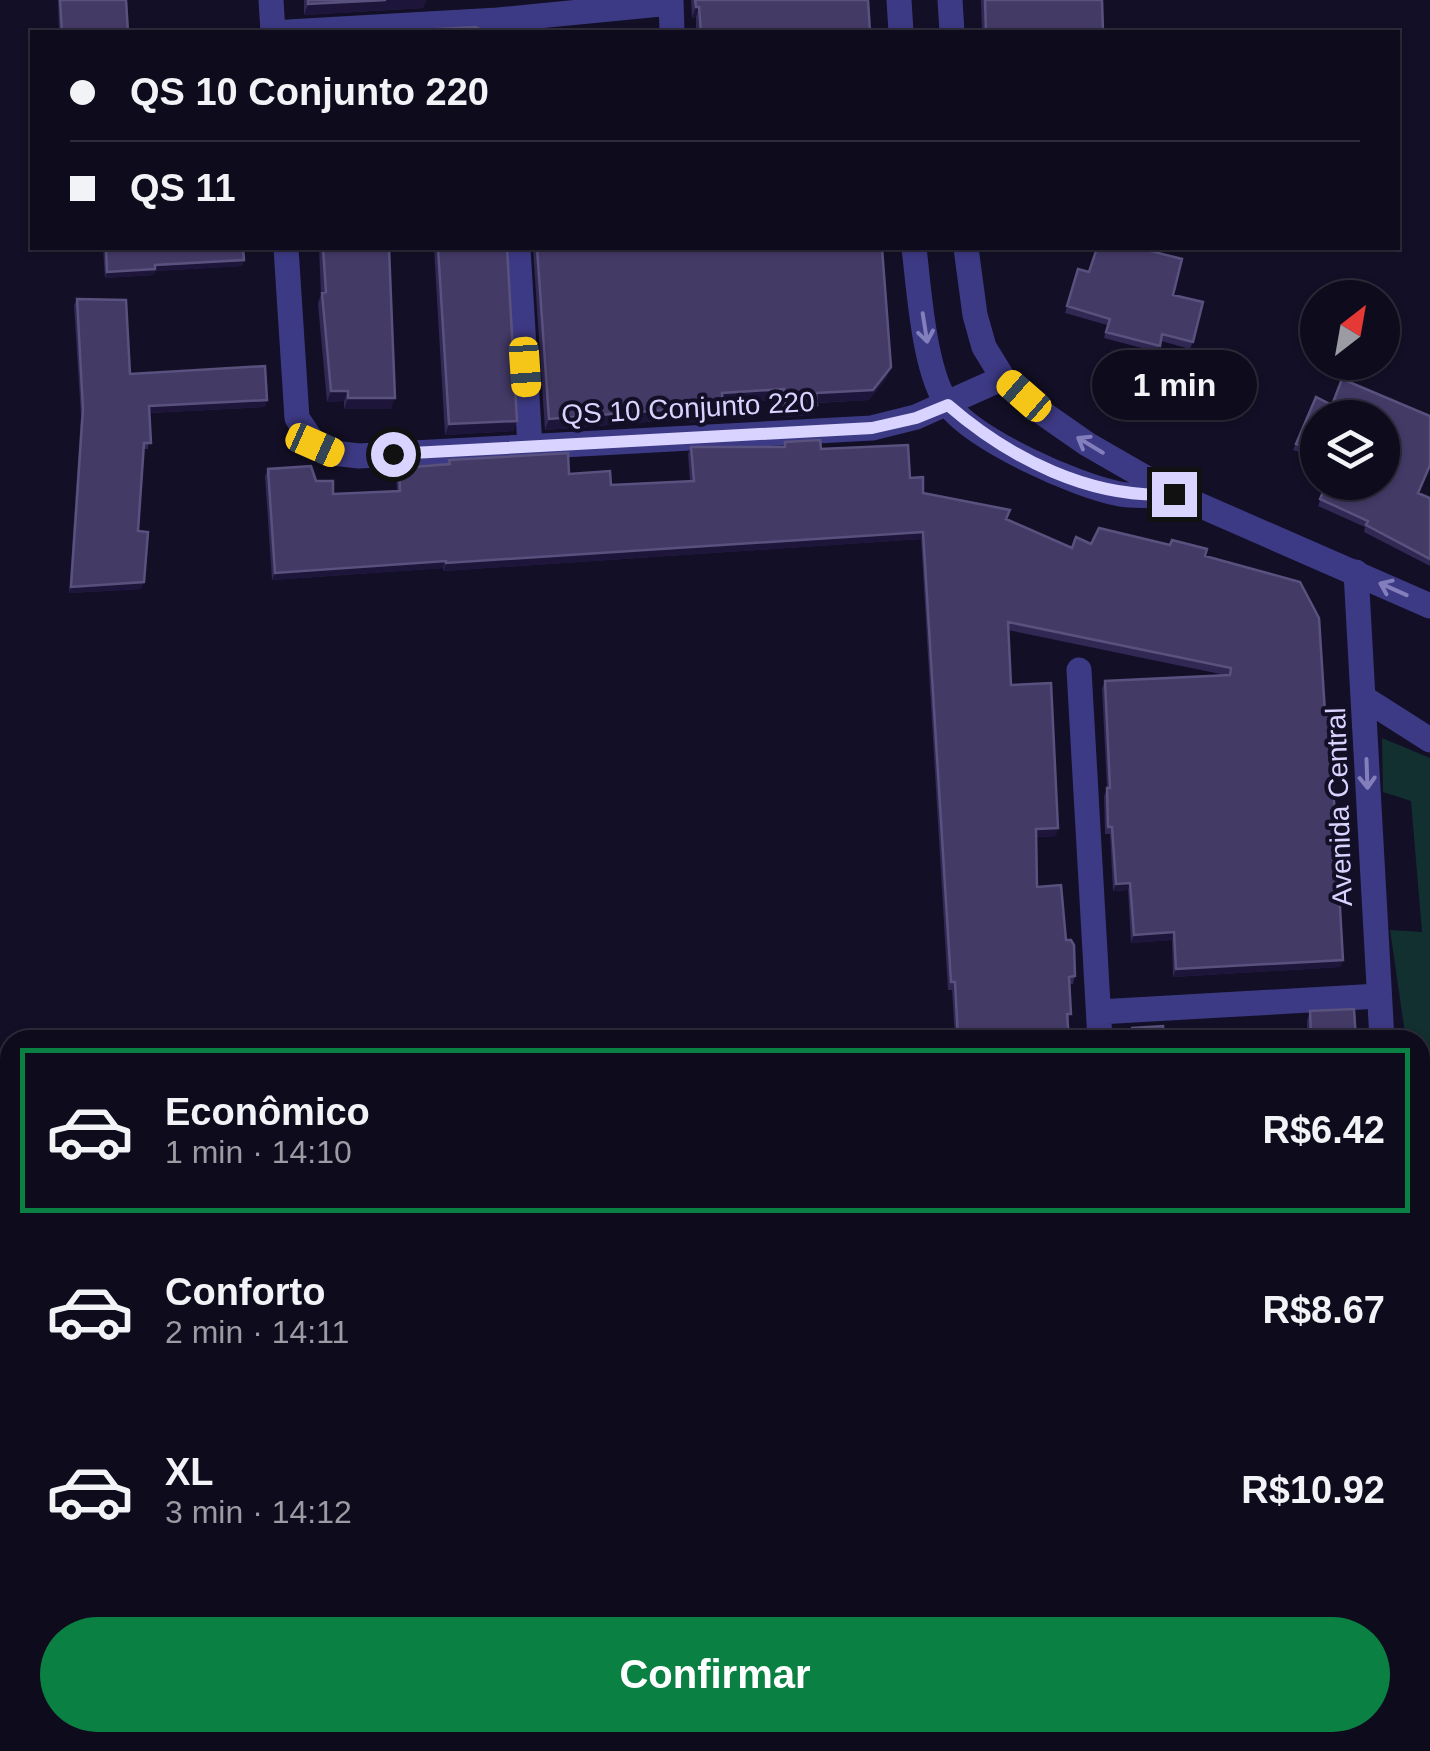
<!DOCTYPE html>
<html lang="pt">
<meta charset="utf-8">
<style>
:root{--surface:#0e0b1c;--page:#171425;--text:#f1f3f6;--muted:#9b9ba3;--line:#2e2b3b;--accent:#0b8043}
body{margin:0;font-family:Arial,sans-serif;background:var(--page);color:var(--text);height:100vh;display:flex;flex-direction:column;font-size:38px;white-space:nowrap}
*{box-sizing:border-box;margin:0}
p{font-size:32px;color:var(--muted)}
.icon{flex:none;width:55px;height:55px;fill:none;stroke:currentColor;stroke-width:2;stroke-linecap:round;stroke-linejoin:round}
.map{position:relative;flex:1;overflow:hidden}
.drawer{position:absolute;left:0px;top:1030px;width:1430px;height:722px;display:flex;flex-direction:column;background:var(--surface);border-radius:30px 30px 0 0;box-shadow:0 2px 8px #0004,0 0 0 2px var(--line)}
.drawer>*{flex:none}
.guide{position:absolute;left:30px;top:30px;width:1370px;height:220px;border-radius:0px;box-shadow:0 2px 8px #0004,0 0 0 2px var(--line);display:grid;align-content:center;height:220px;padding:0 40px;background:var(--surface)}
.needle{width:65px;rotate:31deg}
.controls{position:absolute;left:1300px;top:280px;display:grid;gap:20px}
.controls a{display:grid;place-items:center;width:100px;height:100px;border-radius:50%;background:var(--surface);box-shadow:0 2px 8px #0004,0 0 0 2px var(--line);font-size:50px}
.end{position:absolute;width:45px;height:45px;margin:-22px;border:12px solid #d9d4ff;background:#111;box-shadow:0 0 0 5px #111}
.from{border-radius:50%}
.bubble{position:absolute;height:70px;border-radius:35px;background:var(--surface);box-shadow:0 2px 8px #0004,0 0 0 2px var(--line);font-size:32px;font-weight:700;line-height:70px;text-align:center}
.car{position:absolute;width:30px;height:60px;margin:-30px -15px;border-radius:12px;box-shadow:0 0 8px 2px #0007;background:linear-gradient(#f5c518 24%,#345 0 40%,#f5c518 0 76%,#345 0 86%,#f5c518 0)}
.guide b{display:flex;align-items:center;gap:35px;height:95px;font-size:38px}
.guide b+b{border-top:2px solid var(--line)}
.guide i{width:25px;height:25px;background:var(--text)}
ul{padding:18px 0 0;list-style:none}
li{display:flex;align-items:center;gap:30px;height:165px;margin:0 20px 15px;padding:0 20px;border:5px solid transparent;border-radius:0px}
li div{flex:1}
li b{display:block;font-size:38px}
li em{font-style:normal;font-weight:700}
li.current{border-color:var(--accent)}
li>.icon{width:90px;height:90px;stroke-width:1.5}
.button{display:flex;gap:20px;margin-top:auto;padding:20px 40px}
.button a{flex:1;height:115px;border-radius:60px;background:var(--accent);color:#fff;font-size:40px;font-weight:700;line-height:115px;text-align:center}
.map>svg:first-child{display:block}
</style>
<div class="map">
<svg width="1430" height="1751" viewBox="0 0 1430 1751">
<rect width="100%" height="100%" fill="#130f26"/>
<path fill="#12302f" d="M1382,738L1430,758V1056L1420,1053V1040H1406L1390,930L1422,932L1411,801L1383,792Z"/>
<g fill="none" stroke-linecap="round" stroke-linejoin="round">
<path stroke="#3d3a85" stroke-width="25" d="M271,0L273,32
M671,0L672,32
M498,20L671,3
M288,32L498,20L499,32
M286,248L297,418L315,445L333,453L359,456L872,428L916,417L1003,378
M518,248L530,447
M1079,670L1100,1040
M1099,1012L1379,996
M1135,1742L1136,1751"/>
<path stroke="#3d3a85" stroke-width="25" d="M899,0L901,32
M950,0L952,32
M914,248C919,288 924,375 949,406C977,441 1076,486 1120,494C1138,497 1156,495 1174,494
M966,248L975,315L984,347L1003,378L1044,414L1087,444L1174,494L1430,606
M1356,572L1382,1040
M1364,698L1430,740
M1420,1645L1430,1649
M1420,1666L1426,1751"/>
</g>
<path fill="#312854" d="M58,0H126L128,32H59Z
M291,0H426L423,8L304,15V0Z
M691,0H868L870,32H696V17L692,18Z
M981,0H1102L1103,32H982Z
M103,248H243L244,260L242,266L155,271L153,275L105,278Z
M319,248H389L391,409H344V401L327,402L318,304L321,294Z
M434,248H507L517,421L513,431L445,435Z
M533,248H882L887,377L869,400L817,403L813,415L781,417L780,400L723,403V410L719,420L686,422L685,419L545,430Z
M1078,269L1173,295L1193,342L1190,349L1161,341L1157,352L1104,338L1107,325L1065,313Z
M77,299L130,374L267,400L265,407L149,413L148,449H143L138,531L144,582L141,589L69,593L81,416L74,305Z
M1316,397L1419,493L1430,498V566L1364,532L1365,527L1318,506L1327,482H1382L1318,418V458L1293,450Z
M785,442L821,449L910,478L923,493L1007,519L1072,548L1091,544L1205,556L1343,960L1340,967L1173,977L1172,940L1131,943L1128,890L1113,891L1110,834H1105L1104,796L1107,788L1102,688L1105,681L1225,675L1008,630L1011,685L1056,836L1036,837L1037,887L1066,940L1075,976L1073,984H1069V1040H955L952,990H948L921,539L443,571V568L272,580L265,476L268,469L316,481L333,494L397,491L396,475L399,468L448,465L449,460L569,474L611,485L690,481L688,454L691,447H783Z
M1310,1011L1356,1040L1307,1037V1021Z
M1312,1742H1390L1391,1751H1312Z"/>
<path fill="#1d163a" d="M386,0H426L423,8L304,15L308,4Z
M696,7H699L696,17L692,18Z
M244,260L242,266L155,271L153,275L105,278L107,272L155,265Z
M891,367L887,377L869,400L812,403L816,393Z
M784,389L780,400L719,403L722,393Z
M331,391H348L344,401L327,402Z
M348,398H395L391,409H344Z
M267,400L265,407L147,413L149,406Z
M817,405L813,415L781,417L785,406Z
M689,408L685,419L545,430L549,419Z
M723,410L719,420L686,422L689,412Z
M517,421L513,431L445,435L449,424Z
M923,532L921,539L443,571L446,563Z
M446,561L443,568L272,580L275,573Z
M144,582L141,589L69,593L71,587Z
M1058,828L1056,836L1034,837L1036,829Z
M1130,883L1128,890L1113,891L1116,884Z
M1174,932L1172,940L1131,943L1134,935Z
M1343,960L1340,967L1173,977L1176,969Z
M1353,1747L1352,1751H1316V1749Z
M1242,1748L1241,1751H1204V1750Z"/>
<path fill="#433a66" stroke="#5a527e" stroke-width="2.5" d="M60,0H126L128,32H62Z
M308,0H386L308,4Z
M695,0H868L870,32H701L699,7H696Z
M985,0H1102L1103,32H986Z
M476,27L485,32H383Z
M106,248H243L244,260L155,265V269L107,272Z
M323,248H389L395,398H348V391H331L322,293L326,292Z
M438,248H507L517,421L449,424Z
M537,248H882L891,367L873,390L816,393L817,405L785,406L784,389L722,393L723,410L689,412V408L549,419Z
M1097,248H1139L1182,259L1173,295L1203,302L1193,342L1162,334L1160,346L1106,332L1110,319L1067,306L1078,269L1089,272Z
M77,299L126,300L130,374L265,366L267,400L149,406L151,443H144L138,531L148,532L144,582L71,587L83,409Z
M1342,379L1430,416V465L1418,493L1430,498V559L1366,525L1368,521L1320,499L1327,482H1382V418H1318V451L1296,444L1316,397L1332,405Z
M820,440L821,449L908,445L910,478L923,477V493L1010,510L1006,519L1072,548L1076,537L1091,544L1099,528L1170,545L1172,540L1207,549L1205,556L1300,582L1319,618L1325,713H1329L1343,960L1176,969L1174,932L1134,935L1130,883L1116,884L1112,827H1108L1107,788H1110L1105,681L1230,675L1231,668L1008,622L1011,685L1051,683L1058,828L1036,829L1037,887L1061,885L1066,940H1071L1074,945L1075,976L1069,977L1071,1014H1067L1069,1040H958L955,982H951L923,532L446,563V561L275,573L268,469L311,466L316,481H333V494L400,491L399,468L450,464L449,460L568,453L569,474L610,471L611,485L694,481L691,447H785V442Z
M1354,1009L1356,1040H1244L1311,1037L1310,1011Z
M1163,1026L1164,1039L1238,1034V1040H1125L1132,1028Z
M999,1742H1110L1111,1751H999Z
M1204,1742H1242V1748L1204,1750Z
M1316,1742H1390L1391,1751H1354L1353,1747L1316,1749Z"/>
<defs><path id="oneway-shaft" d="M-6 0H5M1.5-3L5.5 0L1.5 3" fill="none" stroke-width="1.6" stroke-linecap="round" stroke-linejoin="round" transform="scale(2.5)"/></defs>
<g stroke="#837fbc">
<use href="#oneway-shaft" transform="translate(925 328) rotate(81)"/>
<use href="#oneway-shaft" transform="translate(1090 445) rotate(-149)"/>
<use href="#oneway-shaft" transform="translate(1393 589) rotate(-156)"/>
<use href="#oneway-shaft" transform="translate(1367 774) rotate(88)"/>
</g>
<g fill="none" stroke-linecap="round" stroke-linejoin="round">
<path stroke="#d9d4ff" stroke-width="12" d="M393,454L872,428L916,418L948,405C1009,458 1091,500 1174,494"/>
</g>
<g text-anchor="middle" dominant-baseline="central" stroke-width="8" stroke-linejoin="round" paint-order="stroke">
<g font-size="28" fill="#d9d4ff" stroke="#130f26">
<text transform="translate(688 408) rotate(-3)">QS 10 Conjunto 220</text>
<text transform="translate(1339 807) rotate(-92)">Avenida Central</text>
</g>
</g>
</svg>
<div class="controls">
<a><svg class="needle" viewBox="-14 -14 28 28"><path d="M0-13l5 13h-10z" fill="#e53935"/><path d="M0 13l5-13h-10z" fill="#9b9ba3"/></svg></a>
<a><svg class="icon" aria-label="layers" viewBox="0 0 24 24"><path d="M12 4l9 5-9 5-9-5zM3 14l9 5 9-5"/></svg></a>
</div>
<i class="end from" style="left:393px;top:454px"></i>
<i class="end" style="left:1174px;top:494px"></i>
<div class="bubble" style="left:1092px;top:350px;width:165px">1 min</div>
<i class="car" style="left:525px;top:367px;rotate:176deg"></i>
<i class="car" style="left:1024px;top:396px;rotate:311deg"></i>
<i class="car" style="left:315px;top:445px;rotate:114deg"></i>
<div class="guide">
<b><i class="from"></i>QS 10 Conjunto 220</b>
<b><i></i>QS 11</b>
</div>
<section class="drawer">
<ul>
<li class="current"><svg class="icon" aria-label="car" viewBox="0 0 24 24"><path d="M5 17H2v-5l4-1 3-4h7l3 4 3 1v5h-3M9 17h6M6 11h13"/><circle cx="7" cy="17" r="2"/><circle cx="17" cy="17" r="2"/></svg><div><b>Econômico</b><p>1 min · 14:10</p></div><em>R$6.42</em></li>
<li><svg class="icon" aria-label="car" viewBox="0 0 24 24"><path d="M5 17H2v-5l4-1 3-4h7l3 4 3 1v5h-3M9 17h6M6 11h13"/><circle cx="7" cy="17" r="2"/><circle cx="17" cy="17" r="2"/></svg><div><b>Conforto</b><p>2 min · 14:11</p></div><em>R$8.67</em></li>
<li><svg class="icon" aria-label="car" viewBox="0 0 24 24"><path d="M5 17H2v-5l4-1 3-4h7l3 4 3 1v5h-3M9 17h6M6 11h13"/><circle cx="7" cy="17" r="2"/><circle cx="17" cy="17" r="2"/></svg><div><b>XL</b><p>3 min · 14:12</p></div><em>R$10.92</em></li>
</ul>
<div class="button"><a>Confirmar</a></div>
</section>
</div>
